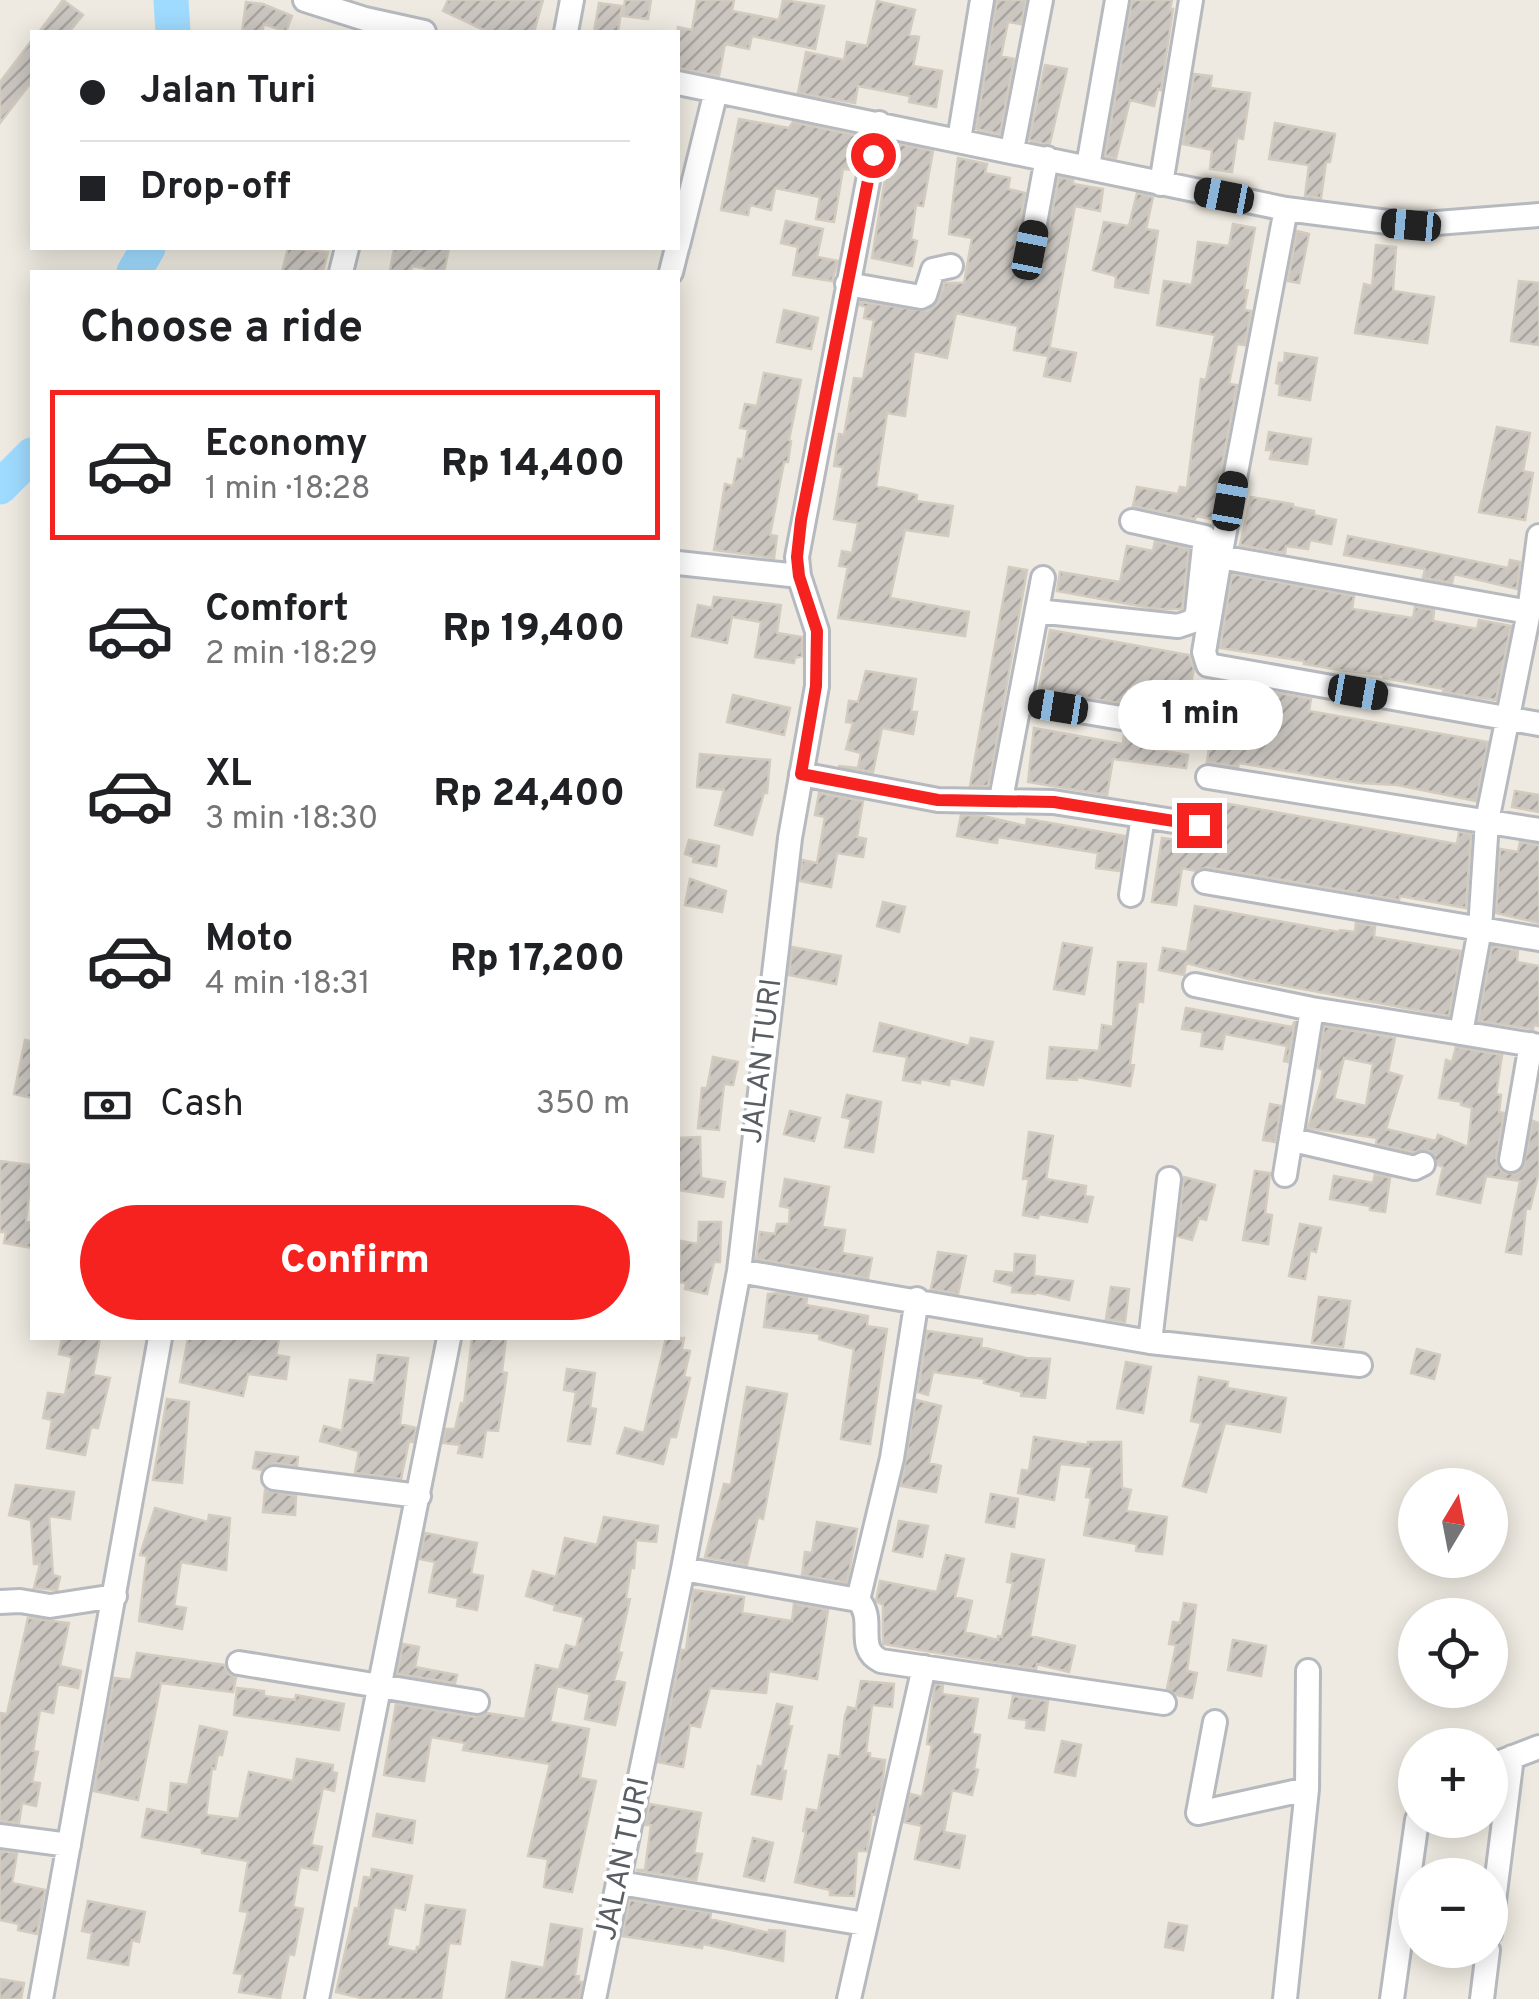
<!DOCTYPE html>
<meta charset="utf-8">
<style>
:root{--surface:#fff;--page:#f6f6f6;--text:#202124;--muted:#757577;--line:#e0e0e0;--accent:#f6221f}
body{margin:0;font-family:Overpass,sans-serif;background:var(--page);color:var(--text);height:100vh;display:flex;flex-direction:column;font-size:38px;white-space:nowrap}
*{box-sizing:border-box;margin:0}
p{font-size:32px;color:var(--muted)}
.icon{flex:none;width:55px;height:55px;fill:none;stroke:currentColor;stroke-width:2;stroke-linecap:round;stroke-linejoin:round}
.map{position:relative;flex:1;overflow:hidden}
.sheet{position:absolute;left:30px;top:270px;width:650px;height:1070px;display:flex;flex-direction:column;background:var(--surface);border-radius:0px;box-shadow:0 5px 25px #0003}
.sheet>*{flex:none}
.top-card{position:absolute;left:30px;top:30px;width:650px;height:220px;border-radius:0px;box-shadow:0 5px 25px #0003;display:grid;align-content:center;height:220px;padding:0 50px;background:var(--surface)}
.needle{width:65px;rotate:10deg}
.fabs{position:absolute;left:1398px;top:1468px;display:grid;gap:20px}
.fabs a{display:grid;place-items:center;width:110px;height:110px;border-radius:50%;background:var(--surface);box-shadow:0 5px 25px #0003;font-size:50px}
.end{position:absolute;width:45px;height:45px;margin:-22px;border:12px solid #f6221f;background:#fff;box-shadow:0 0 0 5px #fff}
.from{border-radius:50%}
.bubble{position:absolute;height:70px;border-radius:35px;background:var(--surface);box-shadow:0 5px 25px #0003;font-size:32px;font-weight:800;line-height:70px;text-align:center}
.car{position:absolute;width:30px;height:60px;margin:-30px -15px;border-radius:12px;box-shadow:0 0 8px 2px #0007;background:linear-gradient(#222 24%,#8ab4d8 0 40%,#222 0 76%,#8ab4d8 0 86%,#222 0)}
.top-card b{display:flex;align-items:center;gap:35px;height:95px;font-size:38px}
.top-card b+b{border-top:2px solid var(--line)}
.top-card i{width:25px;height:25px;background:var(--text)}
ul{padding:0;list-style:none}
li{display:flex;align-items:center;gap:30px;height:150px;margin:0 20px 15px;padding:0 30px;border:5px solid transparent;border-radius:0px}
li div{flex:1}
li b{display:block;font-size:38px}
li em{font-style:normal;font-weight:800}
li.selected{border-color:var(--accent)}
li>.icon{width:90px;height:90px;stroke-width:1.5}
h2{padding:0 50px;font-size:45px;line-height:120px}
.pay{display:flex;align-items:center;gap:25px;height:110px;padding:0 50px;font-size:38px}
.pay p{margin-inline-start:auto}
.primary-button{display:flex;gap:20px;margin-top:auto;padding:20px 50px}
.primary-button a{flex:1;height:115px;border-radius:60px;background:var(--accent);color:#fff;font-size:40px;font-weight:800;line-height:115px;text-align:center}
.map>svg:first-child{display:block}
</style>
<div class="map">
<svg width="1539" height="1999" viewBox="0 0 1539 1999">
<defs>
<pattern id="building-hatch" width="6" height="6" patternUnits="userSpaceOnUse" patternTransform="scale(2.5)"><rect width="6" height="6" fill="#cbc6c0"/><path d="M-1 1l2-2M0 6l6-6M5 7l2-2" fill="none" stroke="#a8a4a0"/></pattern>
</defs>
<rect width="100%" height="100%" fill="#eeeae1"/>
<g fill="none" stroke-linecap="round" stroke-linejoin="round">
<path stroke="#9fdbff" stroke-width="35" d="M171,0L173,32
M134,272L148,248
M0,487L32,455"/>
</g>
<path fill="url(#building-hatch)" stroke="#d3cbbf" stroke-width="2.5" fill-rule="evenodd" d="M63,0L83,15L69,32H39Z
M448,0H543L534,32H488L443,11Z
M625,0H651L648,19L623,16Z
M697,0H734L732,11L779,20L783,0L824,6L815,49L752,36L749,49L725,44L719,76L678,68V27L692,30Z
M997,0H1026L1021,24L1008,22L1001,56L1014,59L1000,134L976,129Z
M1132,0H1172L1170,9H1173L1161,90L1158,89L1154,106L1130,100L1116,158L1105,156Z
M877,1L915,10L909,35L919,37L913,66L942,71L936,107L909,102L910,96L858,86L855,103L798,93L806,52L844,60L847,42L867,46Z
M246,2L263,4L292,16L286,32L264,24L262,32H242Z
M599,3L622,6L618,32H594Z
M32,40V81L0,123V82Z
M1045,65L1067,69L1050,143L1044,144L1029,140Z
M1194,74L1212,76L1210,88L1250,93L1243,139L1237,138L1232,172L1210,169L1212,150L1183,144Z
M739,119L789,128L793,122L858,136L854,170L843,169L834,222L816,219L820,197L775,188L771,210L750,205L748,215L721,210Z
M1275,123L1335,134L1330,162H1326L1321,198L1305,196L1309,165L1269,159Z
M891,142L933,151L923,206L916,205L911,239L917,241L912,266L872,258Z
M958,158L987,164L985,173L1010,178L1008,189L1025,193L1015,248L1020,261L1026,264H1036L1044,254L1059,177L1073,180V184L1103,189L1100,211L1075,206L1048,356L1014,350L1018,326L956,313L947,358L914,351L905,416L887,413L876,486L917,495L916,501L953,506L948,536L905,530L890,598L969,612L965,636L838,618L848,567L839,566L842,551L852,553L858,523L834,519L843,467L834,466L839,434L844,435L854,378L863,379L874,320L864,318L866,307L860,305L861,302L927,311L937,304L945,283H964L972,238L949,234Z
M1137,193L1153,197L1146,229L1158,231L1148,293L1115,287L1116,276L1093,270L1104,222L1129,226Z
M786,221L823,229L817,257L838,261L832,281L793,275L798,247L781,243Z
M1233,224L1255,228L1244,289L1248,290L1244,310L1251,311L1245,345L1237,344L1229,384L1237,385L1212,519L1196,516L1195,519L1133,506L1137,487L1178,494L1180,487L1187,488L1201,379L1206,380L1215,335L1157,325L1164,281L1192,285L1198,242L1229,246Z
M1297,231L1309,234L1299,283L1288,281Z
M1376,245L1396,247L1393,291L1434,297L1427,343L1355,333L1364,284L1372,286Z
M288,248L328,252L323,272H282Z
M394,248H449L444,272L412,266L411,272L390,271Z
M1519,281L1539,283V345L1511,341Z
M784,310L818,318L811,349L777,342Z
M1050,348L1076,353L1070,381L1044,376Z
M1285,353L1317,358L1310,400L1279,395L1280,384L1276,383L1279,363H1284Z
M764,373L801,380L789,440L791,441L788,462H784L770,535L777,536L774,558L714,550L725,484L733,486L738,459H743L748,429L740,428L745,404L757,406Z
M1497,427L1530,433L1523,471L1533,473L1525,520L1479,512Z
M1269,432L1311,439L1307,464L1270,459L1272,450H1266Z
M1251,497L1293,504V507L1314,511V515L1336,520L1331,544L1310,540L1308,549L1286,546L1285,553L1240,545Z
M1348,536L1508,568L1510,560L1520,562L1517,589L1454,574L1452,583L1423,578L1425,569L1344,555Z
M1155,541L1189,549L1182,609H1156L1057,591L1060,572L1120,582L1127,546L1153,551Z
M1009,567L1027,570L993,762L988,786H970Z
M1232,574L1354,596L1352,609L1413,618L1415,607L1434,610L1433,621L1477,629L1479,620L1511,626L1496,700L1443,692L1444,689L1384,678V675L1339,670L1304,664V661L1220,648Z
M714,597L781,605L777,633L802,637V656L795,658L794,663L755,657L761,622L732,617L727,643L692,636L698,605L712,608Z
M1050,630L1189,655L1194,669L1189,693L1250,701L1251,688L1311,699L1309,711L1488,742L1476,801L1397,785L1360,783L1239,763L1238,767L1207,762L1213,720L1039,689Z
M866,671L916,679L911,712H917L913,734L882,728L873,772L838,766L858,768L861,753L846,749L853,723L846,722L849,701L858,702Z
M733,695L790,708L784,735L727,722Z
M1034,728L1123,744L1124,734L1145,737L1143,747L1188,755L1186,768L1113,759L1107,795L1028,782Z
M700,754L770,760L767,793H764L752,835L715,825L724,790L697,787Z
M1515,791L1539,795V812L1512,807Z
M819,793L863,801L857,837L866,839L863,857L837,853L831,887L800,881L802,860L817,863L825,817L815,815Z
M1206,800L1457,844L1459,832L1471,834L1466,908L1400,896L1399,900L1207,867L1196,871L1182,868L1176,905L1152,902L1162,838L1197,843L1210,835L1213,821L1204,811Z
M961,815L983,816L1026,826L1027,819L1125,836L1120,871L1096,868L1098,853L998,837L997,843L957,836Z
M689,840L719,846L716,866L693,862L694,857L685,854Z
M1520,842L1539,845V923L1496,913L1500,849L1518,852Z
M690,879L726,891L722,912L685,905Z
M883,902L905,907L899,932L877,926Z
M1195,906L1339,932L1340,930L1355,932L1356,923L1375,926L1374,937L1461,951L1449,1016L1248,979L1186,963L1184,975L1159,970L1163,948L1187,952Z
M1063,943L1092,948L1084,994L1054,989Z
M1492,946L1518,951L1517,962L1539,966V1026L1534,1025L1533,1029L1478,1021Z
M792,947L841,956L836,984L789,975Z
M1118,962L1146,964L1143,1002L1138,1001L1130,1064L1134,1065L1130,1086L1077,1077V1080L1047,1078L1050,1047L1099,1051L1102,1025L1113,1027Z
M1186,1008L1292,1027L1295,1021L1288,1062L1284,1061L1287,1046L1225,1034L1222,1049L1201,1046L1203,1032L1182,1029Z
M880,1023L969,1046L971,1038L993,1042L983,1085L950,1078L949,1085L921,1079L920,1083L903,1080L907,1057L874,1051Z
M1324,1026L1395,1038L1388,1072L1402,1076L1386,1129L1436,1141L1438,1135L1468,1147L1472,1108L1461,1105L1462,1102L1439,1098L1446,1060L1452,1062L1456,1047L1502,1055L1496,1094L1501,1095L1499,1112L1504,1113L1496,1158L1502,1172L1515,1174L1523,1169L1533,1121L1539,1123V1171L1530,1209L1526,1208L1521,1254L1506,1252L1520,1181L1486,1176L1480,1203L1437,1194L1443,1167L1438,1165L1430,1151L1413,1152L1376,1144L1377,1138L1308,1128L1321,1082L1323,1070L1318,1068ZM1344,1058L1373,1064L1366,1106L1334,1099Z
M25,1040L32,1041V1098L14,1094Z
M713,1057L738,1062L733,1085L724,1084L719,1130L698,1128L702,1088H707Z
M847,1095L881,1102L873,1152L845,1147L851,1119L842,1117Z
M1270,1104L1281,1106L1275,1142L1263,1140Z
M790,1111L820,1118L814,1141L784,1134Z
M1029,1132L1053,1136L1046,1179L1086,1186L1085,1196L1093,1197L1087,1222L1039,1214L1038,1218L1023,1215L1029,1178L1023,1179Z
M700,1137L701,1178L725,1182L723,1197L678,1190V1138Z
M0,1161L32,1165L26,1221L32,1223V1248L4,1243L6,1232H0Z
M1255,1171L1270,1173L1265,1214L1272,1215L1268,1244L1243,1240Z
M1375,1174L1390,1178L1385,1212L1370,1210V1206L1330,1199L1334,1176L1373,1183Z
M1184,1177L1215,1185L1206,1220L1199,1218L1192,1240L1177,1236Z
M785,1179L829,1187L822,1227L845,1230L842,1253L872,1258L868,1278L756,1259L760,1232L775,1234L777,1224H789L790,1208L780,1206Z
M699,1222H721L720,1262H714L707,1294L685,1289L686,1283L678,1282L681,1241L698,1244Z
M1300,1224L1321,1228L1316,1252L1310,1250L1305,1279L1289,1276Z
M938,1252L966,1256L958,1294L931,1289Z
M1015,1254L1035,1256L1034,1276L1073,1281L1069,1300L1035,1292V1294L1012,1292L1013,1286L994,1281L996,1271L1014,1273Z
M1111,1287L1129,1289L1125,1322L1106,1319Z
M780,1293L807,1298L806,1305L868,1316L867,1326L887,1329L870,1444L841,1439L854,1349L819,1339L820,1334L764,1327L768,1294Z
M1319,1297L1350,1301L1343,1347L1312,1343Z
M927,1331L982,1339L981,1347L1026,1358L1050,1359L1045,1398L1021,1396L1022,1392L984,1383L985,1379L933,1372L928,1395L918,1392Z
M62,1338H100L93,1375L110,1378L98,1428L91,1427L85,1455L47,1448L52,1420L43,1418L48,1393L65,1395L72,1357L59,1354Z
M188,1338H279L276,1355L289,1357L286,1379L248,1374L243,1396L180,1382Z
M472,1338H506L502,1372L507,1373L498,1431L486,1430L482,1457L458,1453L460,1445L443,1443L446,1429H455L461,1403L464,1404Z
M666,1338H684L682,1349L690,1351L684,1377L690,1378L676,1437H670L663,1464L617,1453L625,1428L644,1433Z
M1417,1349L1440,1355L1434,1379L1411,1373Z
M378,1355L408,1358L400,1424L416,1428L413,1442L409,1441L401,1479L355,1473L359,1451L320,1441L324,1426L342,1431L350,1380L374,1383Z
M1126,1362L1151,1367L1143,1413L1117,1408Z
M567,1369L595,1373L590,1408L596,1409L590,1444L568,1441L576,1392L564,1390Z
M1199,1377L1228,1382L1227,1388L1286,1398L1280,1432L1225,1423L1206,1492L1183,1486L1201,1423L1191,1421Z
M747,1387L787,1394L763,1519L758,1517L747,1565L705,1557L724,1484L731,1485Z
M167,1399L189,1402L182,1483L153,1480Z
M916,1400L941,1406L929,1463L941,1466L936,1492L901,1486Z
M1034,1437L1088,1445V1442H1121L1122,1488L1131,1490L1126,1511L1167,1517L1162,1554L1136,1551L1137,1544L1084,1535L1091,1498L1086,1497L1092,1467L1060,1464L1054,1500L1018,1493L1022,1470L1029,1471Z
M256,1452L298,1457L297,1466L275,1463L262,1470L253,1468Z
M16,1485L74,1492L70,1519L49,1516L53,1575L60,1577L57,1590L34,1588L40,1564H34L31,1520L9,1515Z
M265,1490L296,1496L295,1515L263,1512Z
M991,1494L1018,1499L1014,1527L986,1522Z
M155,1508L208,1522L209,1515L230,1518L226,1570L181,1562L174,1606L186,1608L182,1629L139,1621L147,1556L140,1555Z
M604,1517L658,1526L656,1542L636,1540L634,1568L631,1567L626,1598L630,1599L618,1652L622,1653L614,1680L625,1683L615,1725L585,1719L590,1694L557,1686L550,1722L589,1729L580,1778L596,1781L572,1892L544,1887L548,1859L528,1856L550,1764L463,1750L465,1743L431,1737L424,1781L384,1775L396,1704L475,1717L487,1713L525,1719L536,1665L559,1670L566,1645L576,1648L584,1617L554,1610L555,1605L526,1596L533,1571L556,1577L565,1538L597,1545Z
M899,1521L928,1526L922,1557L893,1551Z
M817,1522L857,1529L847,1583L802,1575L805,1552L812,1553Z
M425,1533L477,1543L471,1574L483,1576L477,1610L457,1606L458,1598L429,1592L435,1562L420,1559Z
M1012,1554L1044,1560L1030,1636L1075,1646L1069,1672L1037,1664L1036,1669L883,1644V1605L876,1601L880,1581L937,1592L946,1555L964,1559L955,1597L972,1601L965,1632L998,1640V1636L1002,1637L1013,1583L1007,1582Z
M694,1590L744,1597L742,1613L792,1621L794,1604L828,1610L817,1679L769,1671L766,1693L710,1688L700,1727L690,1725L683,1767L658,1762L682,1650H686Z
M1184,1603L1196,1605L1187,1671L1197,1673L1192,1698L1176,1695L1167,1689L1176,1645L1169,1644L1173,1622L1180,1623Z
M28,1618L69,1623L60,1666L81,1671L78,1688L58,1684L53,1713L40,1710L33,1751L38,1752L32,1782L40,1783L36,1806L22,1803L19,1823L0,1821V1713L7,1714Z
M1233,1640L1266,1646L1261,1676L1228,1670Z
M403,1644L419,1647L415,1667L457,1675L455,1683L397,1674Z
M137,1653L224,1665L229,1674L236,1678L233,1692L161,1683L138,1800L94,1791L114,1678L131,1680Z
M861,1681L894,1684L892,1707L872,1705L866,1752L870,1753V1758L885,1760L882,1787L875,1815L872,1814L867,1851H857L854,1896L830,1895V1890L795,1882L806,1832L803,1831L807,1809L818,1811L829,1755L840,1757L845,1716L848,1707L856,1709Z
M935,1684L943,1685L942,1694L978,1699L972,1734L980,1735L974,1769L978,1770L972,1795L952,1790L944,1832L965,1836L959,1868L915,1859L922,1826L904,1822L911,1794L922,1797L932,1745L927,1744Z
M237,1688L264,1691V1696L295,1700L296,1695L344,1704L339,1730L234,1715Z
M1013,1696L1048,1701L1044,1730L1026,1728L1027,1720L1009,1718Z
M777,1704L792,1707L788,1725L792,1726L782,1771H786L781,1799L752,1794L758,1766L762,1767Z
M200,1726L227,1732L222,1755L218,1754L215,1769L212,1768L206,1815L239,1819L249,1772L293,1781L297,1759L333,1765L332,1772L337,1773L334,1791L323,1788L311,1845L322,1847L317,1870L300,1867L293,1907L303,1909L294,1955L289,1954L280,1998L239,1992L243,1974L234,1973L248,1912L240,1911L248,1861L202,1853V1848L142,1837L147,1809L168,1813L171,1783L188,1785Z
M1062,1741L1081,1745L1075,1776L1055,1772Z
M650,1804L701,1813L694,1853L702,1854L696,1880L636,1870H645L651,1825H645Z
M377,1814L415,1821L412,1843L373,1836Z
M753,1838L773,1843L764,1881L744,1876Z
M0,1851L17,1853L12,1883L45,1890L37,1934L18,1930L19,1924L0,1920Z
M372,1869L412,1876L405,1910L394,1907L387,1946L416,1952L417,1947H420L426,1905L465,1910L460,1944L449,1943L441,1999H366L336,1992L355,1908L358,1909L364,1877L371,1878Z
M630,1900L711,1913L710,1919L769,1933V1930L785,1931L783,1961L703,1944L702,1948L622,1936Z
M88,1901L145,1912L139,1942L132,1940L128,1965L88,1958L92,1933L82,1931Z
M1169,1923L1187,1926L1183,1950L1165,1947Z
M551,1924L582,1929L575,1975L579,1976L578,1982H582L579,1999H506L512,1962L544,1968Z
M0,1979L24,1983L21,1999H0Z"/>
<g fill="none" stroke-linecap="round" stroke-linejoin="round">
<defs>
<path id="street" d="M305,0L365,19L424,32
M566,32L572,0
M678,83L1286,209L1411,225L1539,215
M959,140L982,0
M1012,150L1041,0
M1088,166L1117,0
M1161,184L1191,0
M678,245L716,91
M1030,250L1047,158
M341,272L347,248
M671,272L677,248
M847,284L921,297L925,295L933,270L951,266
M1220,557L1204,652L1208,665L1539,724
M678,563L799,576
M1037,611L1178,626L1193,621L1197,613L1205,537L1132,521
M1529,612L1539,536
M1020,701L1175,727
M801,774L938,800L1053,802L1199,825
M1208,777L1539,830
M1001,799L1043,578
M1205,882L1539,939
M1131,895L1143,816
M1195,985L1312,1009L1461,1033L1480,929L1487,821L1529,612L1220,557L1286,209
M1461,1033L1539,1046
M1293,1140L1415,1168L1423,1164
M1511,1160L1531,1044
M1285,1175L1312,1009
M739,1271L1150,1342L1169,1179
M1150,1342L1360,1365
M274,1478L419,1496
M683,1569L858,1600C877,1620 854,1648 881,1661L1164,1703
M858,1600L892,1458L917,1299
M0,1602L20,1601L50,1606L115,1596
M239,1663L477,1702
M1215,1722L1198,1813L1307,1789L1285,1999
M1490,1766L1539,1747
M1307,1789L1308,1671
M0,1836L69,1845
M620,1883L865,1924
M1490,1933L1512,1757
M41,1999L160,1338
M317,1999L449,1338
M594,1999L683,1569L739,1271L790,838L817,686V631L799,576L797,557L879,123
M849,1999L924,1667
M1392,1999L1417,1820
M1482,1999L1488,1950"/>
</defs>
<use href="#street" stroke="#b6babf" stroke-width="28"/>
<use href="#street" stroke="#fff" stroke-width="22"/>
</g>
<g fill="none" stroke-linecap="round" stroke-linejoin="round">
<path stroke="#f6221f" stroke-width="12" d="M873,155L801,520L797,557L799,576L817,631L816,686L801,774L938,800L1054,802L1199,825"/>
</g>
<g text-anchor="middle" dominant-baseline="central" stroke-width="8" stroke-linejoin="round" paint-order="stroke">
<g font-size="30" fill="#595e63" stroke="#fff">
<text transform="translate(763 1061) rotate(-83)">JALAN TURI</text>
<text transform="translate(624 1859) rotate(-78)">JALAN TURI</text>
</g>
</g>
</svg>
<div class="fabs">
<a><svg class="needle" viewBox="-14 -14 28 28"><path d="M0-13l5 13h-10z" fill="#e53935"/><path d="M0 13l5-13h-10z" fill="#757577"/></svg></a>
<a><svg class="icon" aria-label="locate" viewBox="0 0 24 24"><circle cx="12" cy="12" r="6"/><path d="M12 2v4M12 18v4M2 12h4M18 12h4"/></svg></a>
<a>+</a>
<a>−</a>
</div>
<i class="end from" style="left:873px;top:155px"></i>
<i class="end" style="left:1199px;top:825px"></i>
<div class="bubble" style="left:1118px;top:680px;width:165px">1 min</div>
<i class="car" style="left:1224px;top:196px;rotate:281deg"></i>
<i class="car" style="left:1411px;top:225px;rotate:275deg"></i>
<i class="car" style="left:1030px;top:250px;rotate:11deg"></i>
<i class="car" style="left:1230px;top:501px;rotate:10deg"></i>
<i class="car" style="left:1358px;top:692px;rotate:100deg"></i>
<i class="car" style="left:1058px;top:707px;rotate:279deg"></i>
<div class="top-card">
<b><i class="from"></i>Jalan Turi</b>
<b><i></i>Drop-off</b>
</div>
<section class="sheet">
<h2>Choose a ride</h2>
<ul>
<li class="selected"><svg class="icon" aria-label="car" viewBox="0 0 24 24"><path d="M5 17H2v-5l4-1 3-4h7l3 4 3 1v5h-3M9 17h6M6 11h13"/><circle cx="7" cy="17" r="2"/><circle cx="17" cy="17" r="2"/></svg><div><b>Economy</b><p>1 min · 18:28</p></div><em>Rp 14,400</em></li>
<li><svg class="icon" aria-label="car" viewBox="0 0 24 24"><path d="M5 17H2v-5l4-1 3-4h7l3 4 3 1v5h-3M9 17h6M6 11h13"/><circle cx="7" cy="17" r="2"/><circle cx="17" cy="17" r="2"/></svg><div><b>Comfort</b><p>2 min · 18:29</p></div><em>Rp 19,400</em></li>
<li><svg class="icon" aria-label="car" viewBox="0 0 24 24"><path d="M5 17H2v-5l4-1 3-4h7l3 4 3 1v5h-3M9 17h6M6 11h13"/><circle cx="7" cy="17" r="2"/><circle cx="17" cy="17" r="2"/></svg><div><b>XL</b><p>3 min · 18:30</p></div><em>Rp 24,400</em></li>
<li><svg class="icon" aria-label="car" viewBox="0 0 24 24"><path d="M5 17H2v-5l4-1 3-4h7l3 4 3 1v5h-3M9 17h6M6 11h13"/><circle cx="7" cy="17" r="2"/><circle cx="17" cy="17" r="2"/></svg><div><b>Moto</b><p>4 min · 18:31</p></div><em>Rp 17,200</em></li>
</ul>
<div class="pay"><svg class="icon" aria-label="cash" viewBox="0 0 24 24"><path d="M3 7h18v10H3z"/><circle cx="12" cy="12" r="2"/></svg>Cash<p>350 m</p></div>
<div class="primary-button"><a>Confirm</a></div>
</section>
</div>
